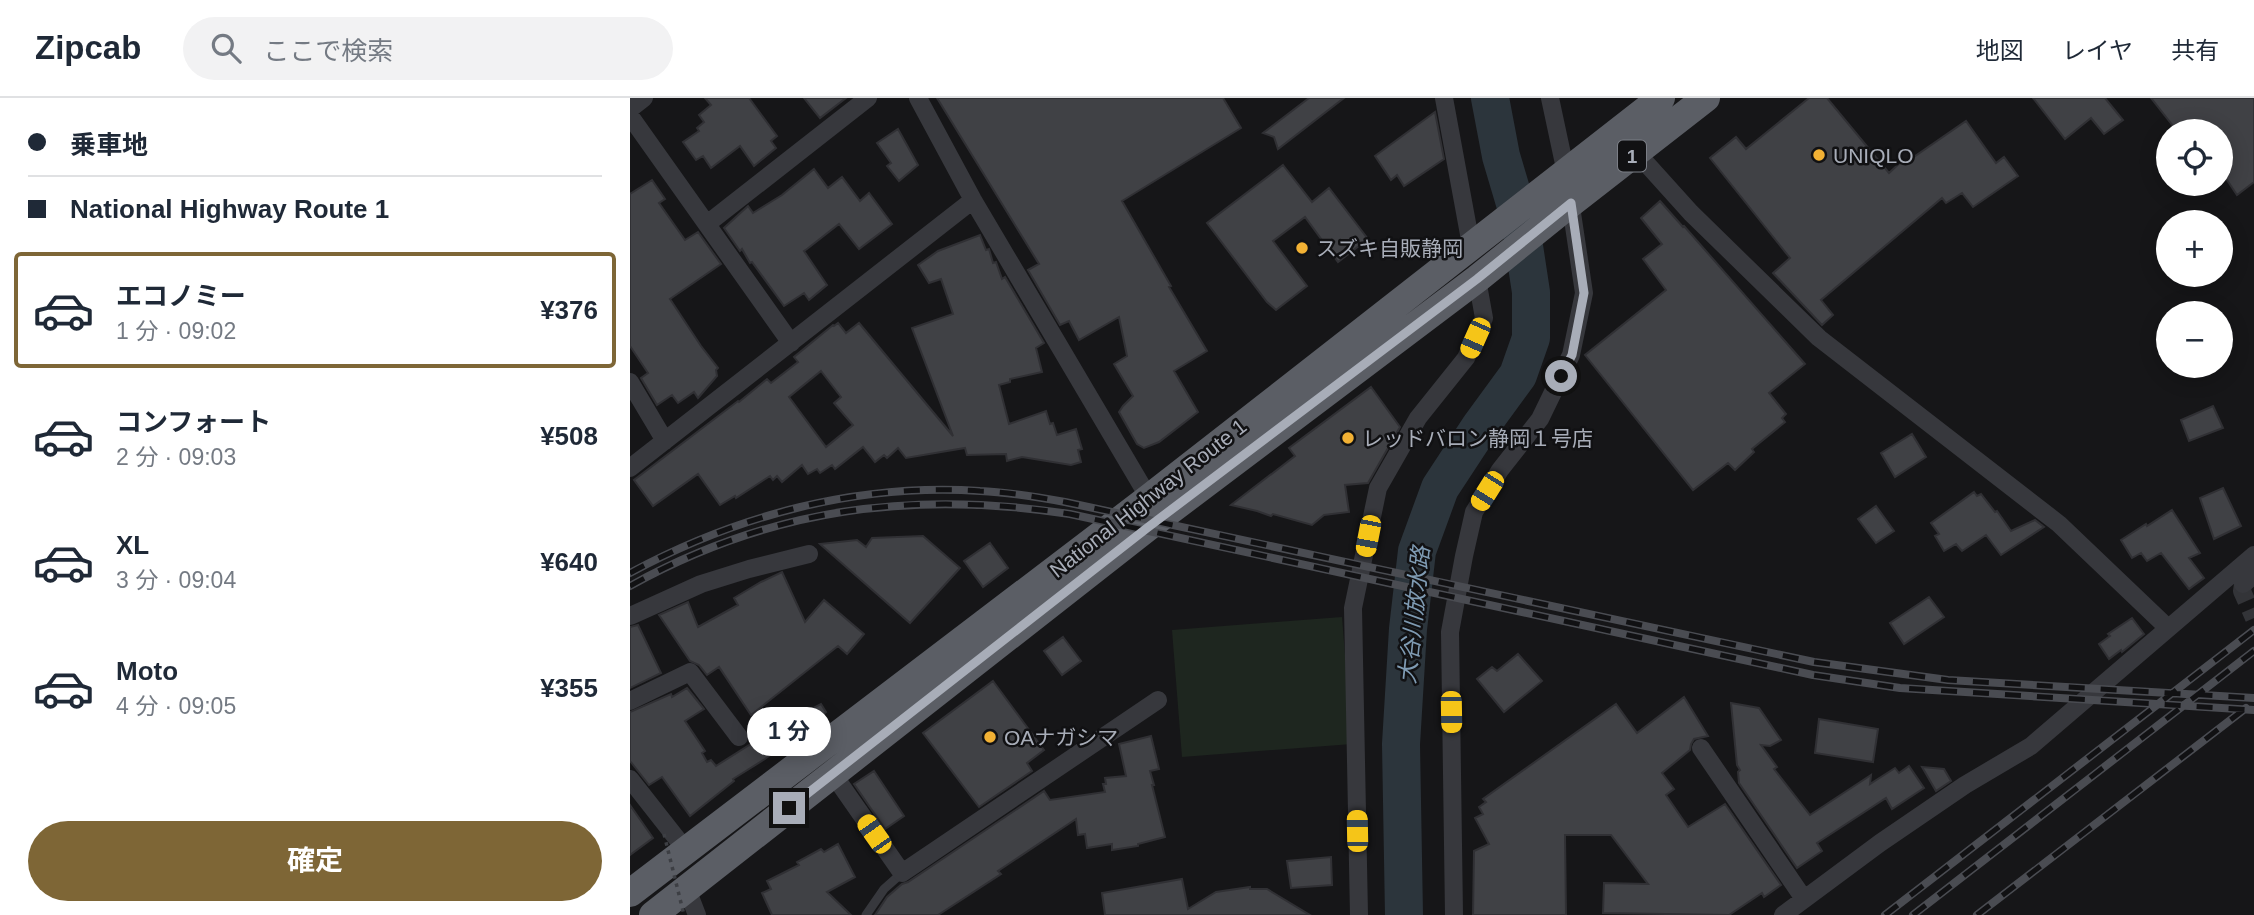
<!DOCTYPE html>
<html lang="ja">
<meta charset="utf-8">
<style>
:root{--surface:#fff;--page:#f2f2f3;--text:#1f2937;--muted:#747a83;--line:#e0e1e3;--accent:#7e6636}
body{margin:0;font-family:Helvetica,"Noto Sans JP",sans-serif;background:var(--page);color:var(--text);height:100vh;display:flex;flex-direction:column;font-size:26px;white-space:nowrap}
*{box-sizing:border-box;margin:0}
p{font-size:23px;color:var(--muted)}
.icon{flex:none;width:38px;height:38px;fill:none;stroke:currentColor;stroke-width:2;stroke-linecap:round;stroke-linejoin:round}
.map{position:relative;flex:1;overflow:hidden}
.sheet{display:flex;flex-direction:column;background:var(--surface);width:630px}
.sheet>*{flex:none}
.guide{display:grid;align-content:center;height:154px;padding:0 28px;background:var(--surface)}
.fabs{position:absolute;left:1526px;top:21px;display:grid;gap:14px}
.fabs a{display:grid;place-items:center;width:77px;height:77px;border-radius:50%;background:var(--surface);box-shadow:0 4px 18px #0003;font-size:35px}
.end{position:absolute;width:32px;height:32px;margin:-16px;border:9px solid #a8adb8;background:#111;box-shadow:0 0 0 4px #111}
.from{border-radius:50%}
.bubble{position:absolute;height:49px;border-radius:24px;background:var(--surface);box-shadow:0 4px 18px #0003;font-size:23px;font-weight:700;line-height:49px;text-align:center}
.car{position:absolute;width:21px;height:42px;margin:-21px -10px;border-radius:9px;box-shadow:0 0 5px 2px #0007;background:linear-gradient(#f5c518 24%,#345 0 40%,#f5c518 0 76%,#345 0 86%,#f5c518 0)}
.guide b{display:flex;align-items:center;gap:24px;height:66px;font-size:26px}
.guide b+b{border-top:2px solid var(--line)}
.guide i{width:18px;height:18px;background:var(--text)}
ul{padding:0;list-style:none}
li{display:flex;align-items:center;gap:21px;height:116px;margin:0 14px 10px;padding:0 14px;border:4px solid transparent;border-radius:7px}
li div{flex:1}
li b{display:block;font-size:26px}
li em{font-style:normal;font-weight:700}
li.active{border-color:var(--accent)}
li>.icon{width:63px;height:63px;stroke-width:1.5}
.cta{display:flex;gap:14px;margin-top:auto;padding:14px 28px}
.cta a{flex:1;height:80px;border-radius:42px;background:var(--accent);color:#fff;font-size:28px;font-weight:700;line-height:80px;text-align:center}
header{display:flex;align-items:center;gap:42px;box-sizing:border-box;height:98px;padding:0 35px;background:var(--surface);border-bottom:2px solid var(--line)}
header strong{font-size:33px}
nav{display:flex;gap:38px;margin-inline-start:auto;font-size:24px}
.search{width:490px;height:63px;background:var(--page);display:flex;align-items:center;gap:18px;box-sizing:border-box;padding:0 24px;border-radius:38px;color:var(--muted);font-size:26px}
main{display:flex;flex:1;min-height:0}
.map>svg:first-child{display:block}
</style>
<header>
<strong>Zipcab</strong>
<div class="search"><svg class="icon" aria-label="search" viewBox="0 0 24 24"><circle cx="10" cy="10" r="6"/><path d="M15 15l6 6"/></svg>ここで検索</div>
<nav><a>地図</a><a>レイヤ</a><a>共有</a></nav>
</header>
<main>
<section class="sheet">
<div class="guide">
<b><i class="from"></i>乗車地</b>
<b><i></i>National Highway Route 1</b>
</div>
<ul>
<li class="active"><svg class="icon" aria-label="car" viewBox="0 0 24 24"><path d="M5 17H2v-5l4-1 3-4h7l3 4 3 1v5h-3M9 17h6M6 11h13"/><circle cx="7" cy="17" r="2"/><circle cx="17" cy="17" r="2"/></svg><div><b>エコノミー</b><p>1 分 · 09:02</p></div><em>¥376</em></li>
<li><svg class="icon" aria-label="car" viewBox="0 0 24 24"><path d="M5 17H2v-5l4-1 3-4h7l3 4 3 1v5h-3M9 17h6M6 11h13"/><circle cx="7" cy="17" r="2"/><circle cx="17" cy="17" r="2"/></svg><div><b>コンフォート</b><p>2 分 · 09:03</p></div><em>¥508</em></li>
<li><svg class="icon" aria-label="car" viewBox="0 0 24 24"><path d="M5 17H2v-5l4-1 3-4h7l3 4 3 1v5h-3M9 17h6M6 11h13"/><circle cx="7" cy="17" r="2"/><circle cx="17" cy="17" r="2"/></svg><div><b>XL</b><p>3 分 · 09:04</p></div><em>¥640</em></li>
<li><svg class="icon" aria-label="car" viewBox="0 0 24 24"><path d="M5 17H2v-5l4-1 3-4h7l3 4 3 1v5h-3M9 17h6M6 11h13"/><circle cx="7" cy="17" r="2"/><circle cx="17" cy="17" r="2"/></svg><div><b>Moto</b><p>4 分 · 09:05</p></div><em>¥355</em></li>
</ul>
<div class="cta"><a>確定</a></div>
</section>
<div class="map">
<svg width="1624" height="817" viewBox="0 0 1624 817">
<rect width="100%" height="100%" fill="#161618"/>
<path fill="#1e261f" d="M712,519L722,646L552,659L542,532Z"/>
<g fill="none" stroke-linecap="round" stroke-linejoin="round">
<path stroke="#2c353c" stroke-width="38" d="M774,817L771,646L778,531L787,453L810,390L850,329L888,277L901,240V194L890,122L871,58L860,0"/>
</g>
<path fill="#404145" stroke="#303034" stroke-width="2" fill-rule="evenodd" d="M75,0H119L147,38L141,43L146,50L124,68L110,48L81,70L73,58L66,62L53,44L69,33L67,30L74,24L69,17L81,7Z
M174,0H216L190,20Z
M307,0H593L611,30L492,103L541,188L539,189L577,253L544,273L568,314L529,344L514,350L507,346L489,314L493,308L503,298L484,266L497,258L489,219L449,242L439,223L430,227L398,172L409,166Z
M679,0H714L648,51L644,39L633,35Z
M1179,0H1197L1259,75L1272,63L1275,65L1336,23L1366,65L1374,59L1388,78L1343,109L1332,95L1316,105L1312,100L1191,202L1203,217L1192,227L1143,175L1160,160L1080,60L1106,39L1116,51Z
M1403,0H1475L1493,22L1474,36L1461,20L1435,41Z
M1521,0H1624V84L1607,97L1591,73V33H1547Z
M805,14L814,61L774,88L767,77L761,82L745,58Z
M268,31L288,67L269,83L257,68L261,65L247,45Z
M653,67L682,104L699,90L738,141L708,164L675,119L643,143L677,188L646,212L637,204L577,125Z
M184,71L198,90L212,79L230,103L239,95L262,126L229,151L209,126L177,151L174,153L197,187L179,202L174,195L154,208L122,164L120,165L112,151L110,153L94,130L118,108L123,115L152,97Z
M22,82L35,101L29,105L55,142L68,134L91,166L40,201L71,248L88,270L86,272L87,278L68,300L64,294L48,305L42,297L27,307L11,280L18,275L0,248V96Z
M1030,103L1053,129L1054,128L1175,266L1139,295L1156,316L1152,320L1155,324L1122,351L1124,354L1105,372L1098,365L1063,392L955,257L1036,192L1013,161L1032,146L1011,120Z
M350,137L356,152L359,151L363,165L366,164L372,181L375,179L414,245L406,250L412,274L380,281V284L369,287L379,326L416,313L420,326L423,325L427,337L446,331L452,351L448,352L451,364L441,367L392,359L377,363L376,356L337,357L335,350L276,360L268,350L257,360L254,357L245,364L233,349L205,371L202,367L190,375L187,371L178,376L172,367L152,384L147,378L143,382L140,378L106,400L105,398L90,407L68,376L23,408L4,382L108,303L109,304L137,281L141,285L168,264L164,259L203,227L204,228L208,225L216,235L229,225L323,338L282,230L323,216L311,181L299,185L288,167L308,153ZM191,273L211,299L204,305L223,327L196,349L159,299Z
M741,289L770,329L738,385L715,387L719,414L694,417L682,427L643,416L641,418L627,413L601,407L665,358L659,350Z
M1583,308L1593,330L1559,343L1551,322Z
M1282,336L1296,359L1265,379L1251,355Z
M1593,390L1611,428L1584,441L1570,400Z
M1344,394L1347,398L1351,396L1365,414L1367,413L1381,433L1405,422L1414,429L1371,457L1356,437L1332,453L1326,446L1314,453L1305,438L1309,436L1301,425Z
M1246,408L1264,433L1246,445L1228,421Z
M1542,412L1570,455L1559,460L1574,480L1559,491L1531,455L1517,463L1511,455L1502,460L1491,442L1516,426L1517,428Z
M293,438L330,470L280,525L190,446L227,442L236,449L242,440Z
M360,445L378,470L353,489L334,463Z
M152,474L175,524L194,502L234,536L217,556L208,548L121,617L89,569L77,577L69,567L60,563L29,517L58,504L68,529L108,507L104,500L131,484Z
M1299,499L1314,519L1274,546L1260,525Z
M1502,520L1514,536L1492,554L1491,552L1479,561L1469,546L1480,538L1478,536Z
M8,527L31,575L0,590V529Z
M433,539L451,563L432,577L414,553Z
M888,556L912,583L874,614L847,581L862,569L867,573Z
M363,583L414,652L397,665L402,673L349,709L293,635Z
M57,590L74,611L55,623L75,653L72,655L77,664L81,662L86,668L135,637L134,635L191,606L196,614L135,661L103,681L104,683L60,718L32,679L19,687L0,663V614L41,596L42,599Z
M1054,599L1078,638L1064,641L1061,646L1060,652L1032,675L1044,691L1036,697L1058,729L1095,706L1151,787L1134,799L1132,795L1099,817L973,815L974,785L1018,786L981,737H935L936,817H843L844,753L859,746L845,720L853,716L849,709L856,704L853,701L986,606L1007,635Z
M1101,605L1129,610L1151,642L1140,648L1131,647L1147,669L1144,671L1180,717L1241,677L1240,686L1265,670L1269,675L1279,668L1294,690L1262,711L1256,700L1187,745L1192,753L1167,770L1109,685L1108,674L1110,672L1107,667Z
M1189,621L1248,631L1243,664L1185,655Z
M521,638L529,671L520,673L524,687H522L535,739L508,746V748L482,752V746L457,750L455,736L448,737L446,721L368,773L371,776L308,817H245L257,799L272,786L278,784L414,693L420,702L475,694L473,686H476L475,680L496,678L489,646Z
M1292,669L1314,671L1321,683L1306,693Z
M244,673L274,718L255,731L224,686Z
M0,707L23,740L0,757Z
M208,746L225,779L197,794L221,817H142L132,795L141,791L137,783L169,767L167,764L191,751L194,754Z
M701,759L702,787L661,790L657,763Z
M552,781L558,811L586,794L620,789V791H637L680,817H475L472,795Z"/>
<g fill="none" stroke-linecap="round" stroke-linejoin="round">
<path stroke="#333438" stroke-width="18" stroke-dasharray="18 9" stroke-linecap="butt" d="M1613,486L1612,493L1624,520"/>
<path stroke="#37383d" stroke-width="9" d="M236,817L254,791L272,775"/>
<path stroke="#37383d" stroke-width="18" d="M288,0L343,102L519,400
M814,0L841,147
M0,11L14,0
M0,18L161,245
M1006,54L1061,115L1189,240L1429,426L1538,530
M77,126L238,0
M0,284L35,343
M0,370L343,102
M1613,486L1624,477
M0,518L71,486L119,471L179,456
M0,603L60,574L109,639
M1071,650L1174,801
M203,676L272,775L528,602
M0,681L55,751
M57,791L67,817
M729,817L723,510L748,390L788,320L836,260L854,220L847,181
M824,817L820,534L834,458L844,414L870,372L910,321L941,257L954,195L936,75L920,0
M1153,817L1250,745L1335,687L1401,648L1624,457"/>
<path stroke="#5b5e65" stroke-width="28" d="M0,795L519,400L1031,0
M23,817L517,430L847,181L941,105L1076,0"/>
<defs>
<path id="rail" d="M0,475C107,417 228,385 350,393C379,394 407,399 435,404L1184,564L1318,582L1624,600
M0,488C140,410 283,392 440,416L1183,577L1270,590L1624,612
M1255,817L1624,532
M1283,817L1624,553
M1347,817L1616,610"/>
</defs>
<use href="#rail" stroke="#4a4c52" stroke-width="8"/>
<use href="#rail" stroke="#111113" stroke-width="5" stroke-dasharray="16" stroke-linecap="butt"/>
<path stroke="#3d3f44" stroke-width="3.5" stroke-dasharray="3.5 5" stroke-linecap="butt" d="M34,736L54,817"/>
</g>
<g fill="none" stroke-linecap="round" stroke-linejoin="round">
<path stroke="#a8adb8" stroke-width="9" d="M159,710L517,430L847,181L941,105L954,195L942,257L931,278"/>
</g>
<g fill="#f2b134" stroke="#111113" stroke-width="2.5">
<circle cx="1189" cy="57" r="7"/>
<circle cx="672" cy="150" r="7"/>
<circle cx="718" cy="340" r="7"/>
<circle cx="360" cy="639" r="7"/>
</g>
<g text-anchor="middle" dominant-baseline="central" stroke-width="5" stroke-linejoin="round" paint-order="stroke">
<rect fill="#111113" stroke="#7b7e86" stroke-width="2" x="988" y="42.5" width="28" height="31" rx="5"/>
<g font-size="19" font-weight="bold" fill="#a8adb8">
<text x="1002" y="58">1</text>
</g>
<g font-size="21" fill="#a8adb8" stroke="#111113" text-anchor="start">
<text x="1203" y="57">UNIQLO</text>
<text x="686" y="150">スズキ自販静岡</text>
<text x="732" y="340">レッドバロン静岡１号店</text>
<text x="374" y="639">OAナガシマ</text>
</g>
<g font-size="21" fill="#a8adb8" stroke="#111113">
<text transform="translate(518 400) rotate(-38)">National Highway Route 1</text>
</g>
<g font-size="23" font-style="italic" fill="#7f9bb3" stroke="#111113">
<text transform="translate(784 517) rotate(-84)">大谷川放水路</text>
</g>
</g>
</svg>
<div class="fabs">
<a><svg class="icon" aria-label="locate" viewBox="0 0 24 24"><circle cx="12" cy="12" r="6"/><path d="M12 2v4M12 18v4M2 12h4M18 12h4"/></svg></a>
<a>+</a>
<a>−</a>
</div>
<i class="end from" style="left:931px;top:278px"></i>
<i class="end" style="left:159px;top:710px"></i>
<div class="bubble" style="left:117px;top:609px;width:84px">1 分</div>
<i class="car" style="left:845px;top:240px;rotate:204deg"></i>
<i class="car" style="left:857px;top:393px;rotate:212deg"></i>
<i class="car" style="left:738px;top:438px;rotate:191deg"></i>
<i class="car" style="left:821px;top:614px;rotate:179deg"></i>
<i class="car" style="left:727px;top:733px;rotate:359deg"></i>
<i class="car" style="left:244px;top:736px;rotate:325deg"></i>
</div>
</main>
